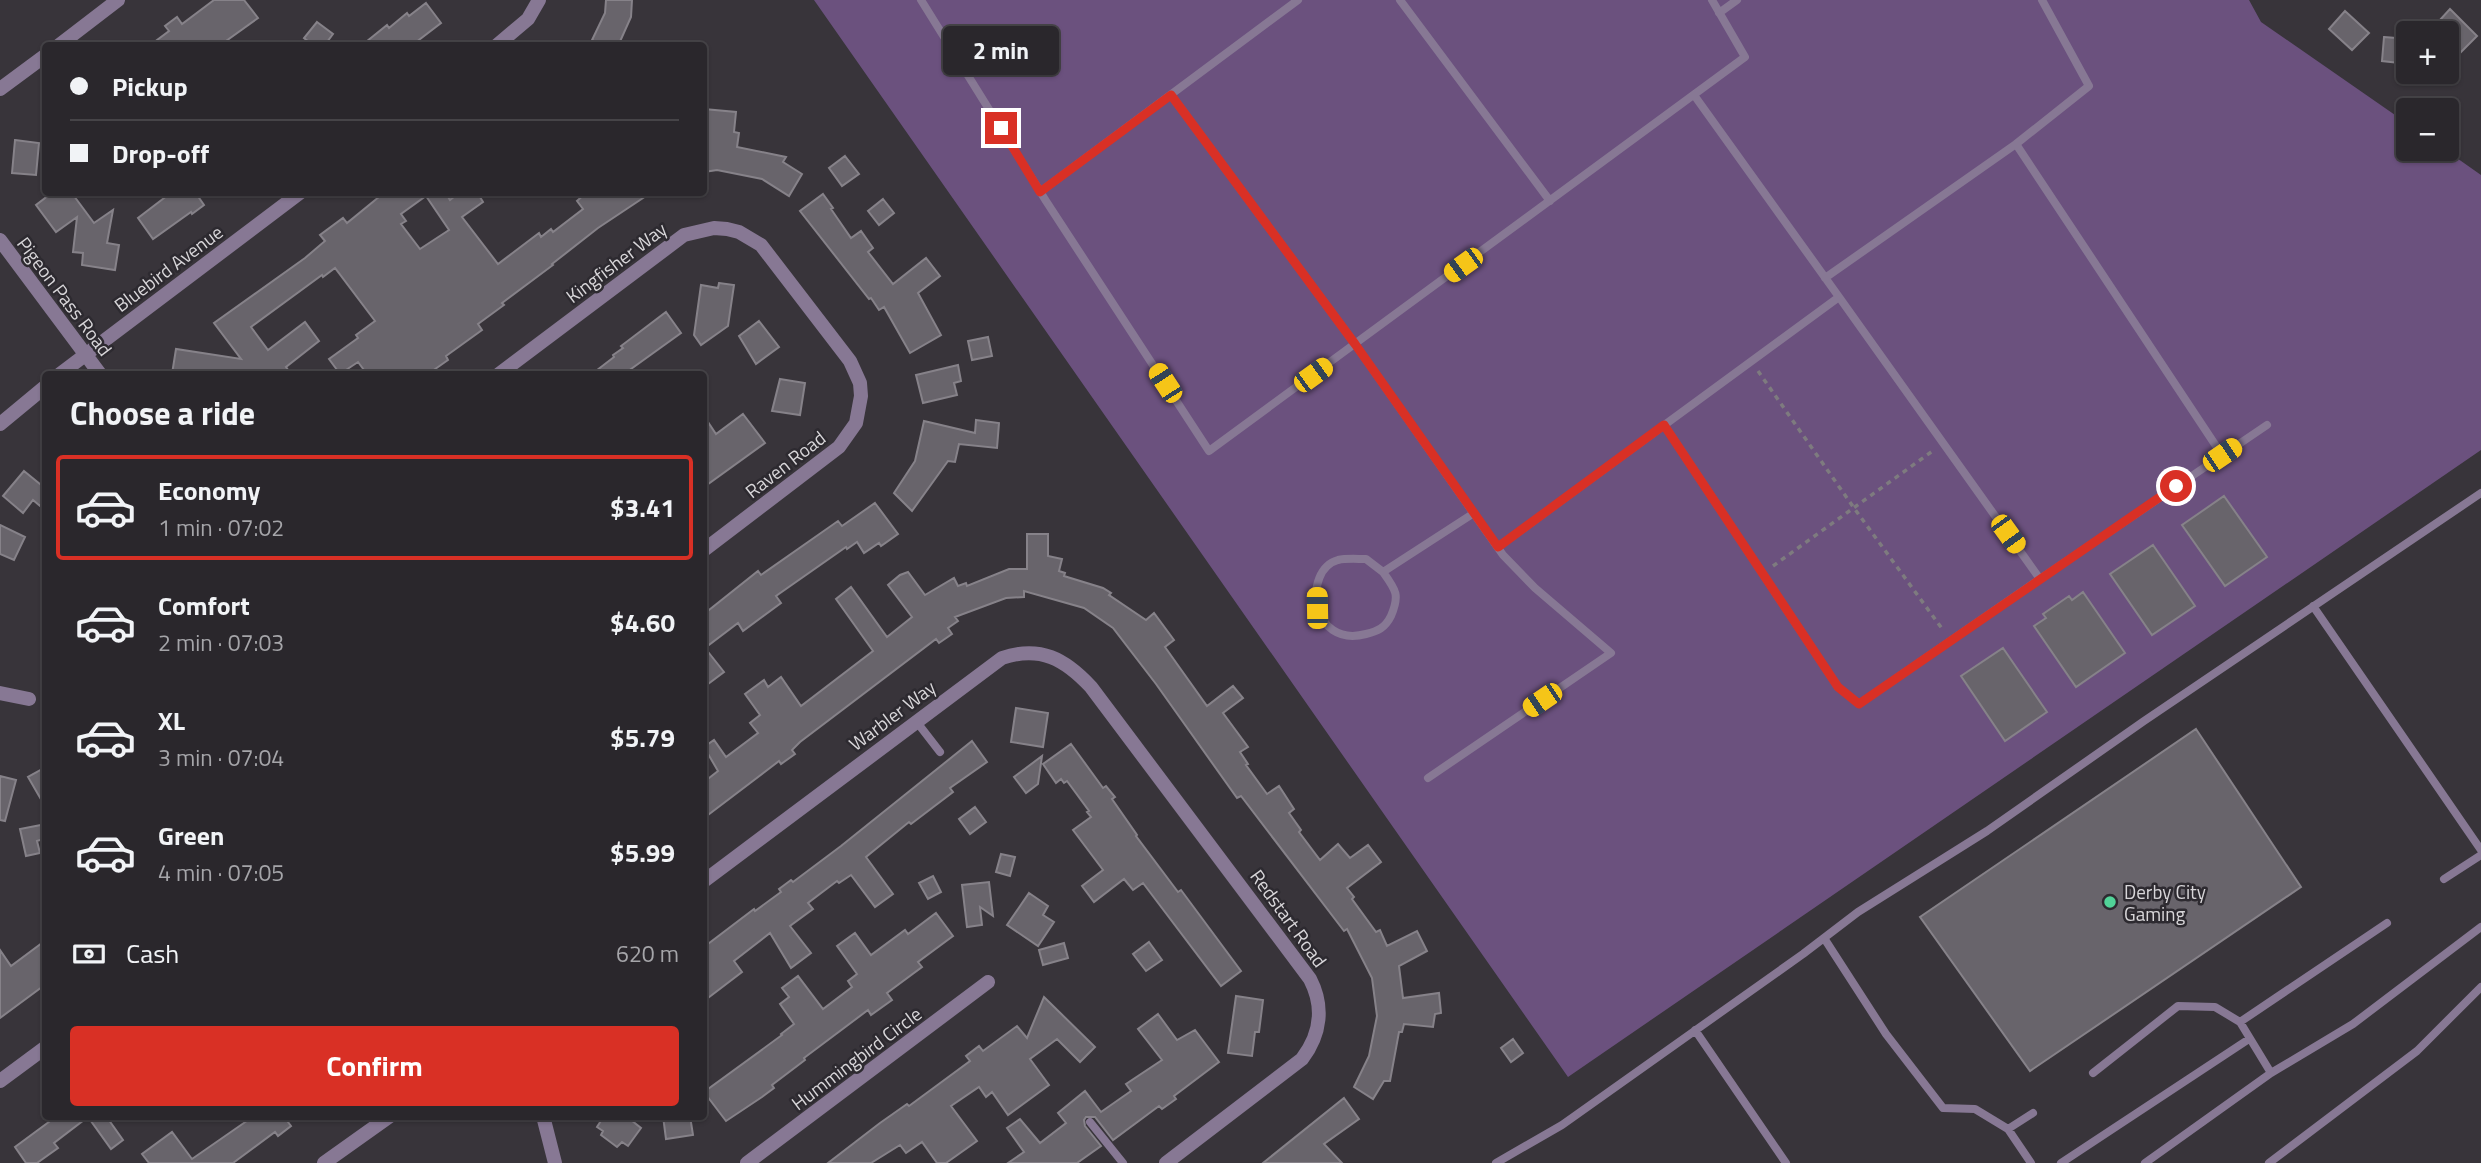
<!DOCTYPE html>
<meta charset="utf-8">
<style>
:root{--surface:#2a272c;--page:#322f34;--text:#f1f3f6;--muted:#a5a5a9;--line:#464448;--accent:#d93025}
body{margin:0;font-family:"Titillium Web",sans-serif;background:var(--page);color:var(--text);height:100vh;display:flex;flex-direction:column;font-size:26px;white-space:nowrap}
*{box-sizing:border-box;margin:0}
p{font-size:23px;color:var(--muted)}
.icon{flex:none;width:38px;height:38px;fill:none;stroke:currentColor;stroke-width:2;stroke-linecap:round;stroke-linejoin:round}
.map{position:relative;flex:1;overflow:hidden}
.side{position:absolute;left:42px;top:371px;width:665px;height:749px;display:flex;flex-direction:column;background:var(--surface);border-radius:7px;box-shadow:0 2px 5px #0004,0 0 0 2px var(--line)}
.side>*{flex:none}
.top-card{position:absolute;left:42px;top:42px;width:665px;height:154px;border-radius:7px;box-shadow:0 2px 5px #0004,0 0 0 2px var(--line);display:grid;align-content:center;height:154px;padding:0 28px;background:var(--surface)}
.fabs{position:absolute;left:2396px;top:21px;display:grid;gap:14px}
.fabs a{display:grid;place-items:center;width:63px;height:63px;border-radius:7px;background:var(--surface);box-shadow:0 2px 5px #0004,0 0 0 2px var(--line);font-size:35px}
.end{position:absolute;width:32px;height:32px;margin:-16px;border:9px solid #d93025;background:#fff;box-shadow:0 0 0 4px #fff}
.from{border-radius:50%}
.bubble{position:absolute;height:49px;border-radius:7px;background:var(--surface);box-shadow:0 2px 5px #0004,0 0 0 2px var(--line);font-size:23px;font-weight:700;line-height:49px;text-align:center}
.car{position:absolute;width:21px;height:42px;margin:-21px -10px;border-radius:9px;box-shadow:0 0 5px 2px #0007;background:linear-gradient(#f5c518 24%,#345 0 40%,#f5c518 0 76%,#345 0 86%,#f5c518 0)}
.top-card b{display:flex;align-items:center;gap:24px;height:66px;font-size:26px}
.top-card b+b{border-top:2px solid var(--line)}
.top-card i{width:18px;height:18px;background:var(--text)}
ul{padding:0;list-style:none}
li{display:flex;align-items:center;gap:21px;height:105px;margin:0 14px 10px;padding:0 14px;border:4px solid transparent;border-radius:7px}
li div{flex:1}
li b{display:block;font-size:26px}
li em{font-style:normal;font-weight:700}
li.on{border-color:var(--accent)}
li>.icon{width:63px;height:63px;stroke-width:1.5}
h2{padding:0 28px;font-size:32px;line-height:84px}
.pay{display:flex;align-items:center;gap:18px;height:77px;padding:0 28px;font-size:26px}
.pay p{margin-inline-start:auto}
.cta{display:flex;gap:14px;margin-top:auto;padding:14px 28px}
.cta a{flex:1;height:80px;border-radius:7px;background:var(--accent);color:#fff;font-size:28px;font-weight:700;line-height:80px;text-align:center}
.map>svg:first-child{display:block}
</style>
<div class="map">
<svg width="2481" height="1163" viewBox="0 0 2481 1163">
<rect width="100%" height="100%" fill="#38343a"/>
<path fill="#6b517e" d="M814,0H2249L2261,22L2408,124V149H2444L2481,175V450L1568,1077Z"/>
<path fill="#68646b" stroke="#868289" stroke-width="2" fill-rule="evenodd" d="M214,0H244L258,18L219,46H149L169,31L165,26L177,17L182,24Z
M606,0H632L631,17L618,46H603L592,40L605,13Z
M426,3L441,23L411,46H361L387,25L389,28L407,13L409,16Z
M2450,9L2477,36L2456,57L2446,48V33H2428Z
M2345,11L2369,33L2352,50L2329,29Z
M317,22L333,34L324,46H314L304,38Z
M2384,37L2408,39V64L2382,61Z
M704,109L736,112L734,132L739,133L737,147L786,157L783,162L802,174L789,196L762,179L717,170L704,172Z
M15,140L39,143L36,175L12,173Z
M845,156L859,174L842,186L829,168Z
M53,192H71L94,223L113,210L107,243L119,245L115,270L82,265L83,253L73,252L77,217L56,232L36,205Z
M172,192H195L204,205L192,214L191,212L153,239L138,218Z
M385,192H445L450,200L460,192H477L483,202L462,217L498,264L539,233L541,237L551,229L553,232L583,209L577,201L587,192H652L598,228L552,264L553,265L502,303L504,305L478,324L482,330L446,356L448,360L428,374H367L358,362L340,374L329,359L358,338L356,335L375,321L335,268L323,277L322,275L251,327L268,350L305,322L319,341L286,367L291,374H172L176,349L241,359L214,323L305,258L325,241L320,235L343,218L347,223ZM426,196L449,230L420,249L401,224L406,221L401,214Z
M823,194L833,208L831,209L851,238L861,231L873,248L868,252L893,284L926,258L940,276L918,293L941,335L910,353L884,307L879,310L871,298L869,299L800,211Z
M883,199L894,213L879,225L868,211Z
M719,283L734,285L728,326L701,345L694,335L701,285L718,288Z
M666,312L681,333L624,374H592L614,357L613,355L623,348L621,346Z
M759,321L779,347L756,364L739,336Z
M988,337L992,356L972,360L968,341Z
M958,365L961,381L954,383L957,395L923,403L916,375Z
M780,379L805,383L800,415L772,411Z
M743,414L765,443L704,487V416L716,434Z
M976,420L999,423L997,448L959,444L955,462L948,461L912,511L894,493L915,461L924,421L975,433Z
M24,471L46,489V494L40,506L33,500L23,513L3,496Z
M2224,496L2267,557L2225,586L2182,525Z
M875,503L898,534L881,546L879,543L864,553L857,542L847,549L846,547L776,596L781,603L743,631L738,623L705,648L724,672L704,687V614L758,571L761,575L838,521L842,526Z
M0,525L25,537L14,560L0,554Z
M1027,534H1048V556L1062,559L1059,571L1065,573L1064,576L1103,588L1111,593L1109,595L1146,620L1154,613L1174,640L1165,647L1207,706L1233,686L1243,698L1223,713L1248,747L1240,752L1248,764L1246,765L1267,794L1279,786L1294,809L1289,813L1301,830L1299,832L1320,860L1338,844L1350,858L1368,845L1381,862L1347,888L1354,897L1352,899L1376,932L1380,930L1387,946L1417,931L1427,951L1399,966L1403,998L1439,993L1441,1013L1435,1014L1433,1027L1404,1024L1402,1032H1399L1390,1081H1384L1373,1099L1354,1087L1369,1056L1377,1016L1372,978L1347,929L1344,931L1241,796L1237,798L1156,684L1113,628L1084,608L1024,591V597L1006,598L955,617L958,621L948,628L952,634L939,643L936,639L800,742L792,750L795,754L781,764L779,761L704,818V782L718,771L704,747L714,740L726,757L758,733L750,723L760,715L745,694L764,680L768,687L781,677L801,706L873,651L836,599L851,587L887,637L912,617L888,585L900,575L908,572L925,595L954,578L958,586L966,583L967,586L1009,569H1027Z
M2153,545L2195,606L2152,635L2110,574Z
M2083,592L2125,653L2076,687L2034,626L2046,618L2043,614L2069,596L2072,600Z
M2003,648L2047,712L2005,741L1961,676Z
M1016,708L1048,713L1043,747L1011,742Z
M2196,729L2301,887L2030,1071L1920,917Z
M972,741L987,762L950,788L953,792L911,824L909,822L866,857L893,894L875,907L851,875L839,883L837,881L808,903L813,909L790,926L811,953L791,968L770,933L734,961L742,972L704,1001V947L754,909L755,911L781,892L779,889L791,880L793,882L841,846Z
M1071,744L1103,788L1106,786L1115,797L1112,799L1137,835L1136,836L1178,892L1181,890L1241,971L1221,986L1143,883L1133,890L1124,879L1094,902L1082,886L1103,870L1073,830L1091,817L1087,812L1089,811L1067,781L1064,783L1061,779L1056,783L1043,764Z
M1042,756L1038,784L1026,793L1014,777Z
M46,767V808L28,777Z
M0,776L16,780L5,821L0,820Z
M975,807L986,822L970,834L959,819Z
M46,824V838L37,841L40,853L26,856L20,829Z
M1001,854L1015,857L1010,876L996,872Z
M933,876L941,892L928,899L919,883Z
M989,882L993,916L980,907L982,925L967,927L962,885Z
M1029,893L1048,906L1043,915L1054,922L1038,946L1007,925Z
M936,913L953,936L918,962L922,967L887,993L892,1000L871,1015L868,1010L804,1058L805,1060L772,1085L774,1088L762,1097L726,1121L704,1092L782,1035L781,1034L794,1024L780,1004L789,997L782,988L798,976L823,1009L852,987L848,981L857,974L837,946L855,933L871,955L905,930L908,934Z
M46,940V984L0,1018V950L11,966Z
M1149,942L1162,960L1146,971L1133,954Z
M1064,943L1068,958L1043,965L1039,950Z
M1236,996L1263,1000L1259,1032H1255L1252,1056L1228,1053Z
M1044,997L1095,1047L1080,1062L1057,1039L1030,1059L1049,1085L1008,1115L992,1092L986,1097L979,1087L951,1106L977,1141L946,1163H937L922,1142L906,1153L900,1145L871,1163H828L880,1123L907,1104L909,1106L970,1061L966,1056L979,1046L983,1051L1017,1026L1027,1038Z
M1158,1014L1177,1040L1195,1030L1219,1062L1174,1096L1176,1099L1162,1109L1159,1106L1113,1140L1095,1117H1086L1084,1120L1085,1126L1101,1146L1077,1163H1008L1024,1152L1007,1128L1020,1119L1040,1143L1066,1123L1058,1113L1085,1091L1101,1112L1131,1091L1126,1084L1162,1060L1138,1029Z
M1513,1039L1523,1053L1511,1062L1501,1048Z
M1344,1098L1359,1119L1324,1144L1342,1163H1263Z
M57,1116H106L123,1140L111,1149L88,1117L54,1143L58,1148L37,1163H26L15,1147Z
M254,1116H296L288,1122L291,1126L278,1136L275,1132L233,1163H149L142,1154L172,1132L192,1159Z
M604,1116H626L641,1128L628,1146L622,1142L617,1147L601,1135L603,1131L597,1127Z
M663,1116H690L693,1135L666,1139Z"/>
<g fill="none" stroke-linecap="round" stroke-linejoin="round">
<path stroke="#7e7b7f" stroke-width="3.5" stroke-dasharray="5 5" stroke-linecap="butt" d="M1758,371L1854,508L1943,630
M1773,566L1934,450"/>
<path stroke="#877894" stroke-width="8" d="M921,0L1046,201L1209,451L1745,57L1712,0
M1400,0L1550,201
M1719,13L1737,0
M1171,95L1355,344L1503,555L1535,588L1611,653L1428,778
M2016,144L2089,86L2042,0
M1040,192L1298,0
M1825,278L2016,144L2222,455
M1839,297L2040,579L2267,425
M1664,425L1838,687L1859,704L2040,579
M1498,547L1839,297L1694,95
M1383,572C1396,590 1400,595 1391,616C1385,628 1378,631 1366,634C1310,649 1302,570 1338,560C1346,558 1357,559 1366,559L1383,572L1474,513
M2313,606L2481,850
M916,721L940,752
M2444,879L2481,855
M1824,938L1886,1034L1943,1108L1975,1109L2008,1129L2031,1163
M2240,1022L2387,923
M1695,1030L1786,1163
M2093,1073L2178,1006L2215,1007L2240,1022L2271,1073L2353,1024L2481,927
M1090,1122L1123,1163
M2008,1129L2033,1113
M1496,1163L1562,1125L1803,954L1858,912L1987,831L2144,721L2481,493
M2061,1163L2249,1039
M2145,1163L2271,1073
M2269,1163L2417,1051L2481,987"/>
<path stroke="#877894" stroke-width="14" d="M58,46L118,0
M496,46L528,19L539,0
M0,89L46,55
M0,240L100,374
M60,374L301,192
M499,374L684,235L714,228L727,229L739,232L761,245L850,361L860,383L861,396L856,423L839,447L704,550
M0,424L46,386
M0,693L29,699
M704,881L1002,658C1040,645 1065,659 1091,687L1310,979C1324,1006 1321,1034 1302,1059L1166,1163
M0,1081L46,1047
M543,1116L555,1163
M324,1163L390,1116
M747,1163L988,982"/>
</g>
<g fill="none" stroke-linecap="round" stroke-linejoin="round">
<path stroke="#d93025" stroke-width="9" d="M1001,128L1040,192L1171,95L1355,344L1498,547L1664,425L1838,687L1859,704L2176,486"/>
</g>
<circle fill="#51d398" stroke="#2d2a30" stroke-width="2.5" cx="2110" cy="902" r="7"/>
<g text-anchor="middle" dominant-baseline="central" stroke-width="5" stroke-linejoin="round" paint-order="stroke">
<g font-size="19" fill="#d8d6d9" stroke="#2d2a30">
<text transform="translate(616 262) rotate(-37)">Kingfisher Way</text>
<text transform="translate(168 268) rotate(-37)">Bluebird Avenue</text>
<text transform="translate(65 296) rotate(53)">Pigeon Pass Road</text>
<text transform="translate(785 464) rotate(-38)">Raven Road</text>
<text transform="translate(892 715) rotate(-37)">Warbler Way</text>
<text transform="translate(1289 918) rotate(54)">Redstart Road</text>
<text transform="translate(856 1058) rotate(-37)">Hummingbird Circle</text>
</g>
<g font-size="19" fill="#d8d6d9" stroke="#2d2a30" text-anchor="start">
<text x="2124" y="891">Derby City<tspan x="2124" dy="22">Gaming</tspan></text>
</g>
</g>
</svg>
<div class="fabs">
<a>+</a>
<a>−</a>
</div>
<i class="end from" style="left:2176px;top:486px"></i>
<i class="end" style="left:1001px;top:128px"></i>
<div class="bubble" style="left:943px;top:26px;width:116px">2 min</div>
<i class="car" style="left:1463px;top:265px;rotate:234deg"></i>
<i class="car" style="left:1313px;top:375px;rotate:54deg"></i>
<i class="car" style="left:1165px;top:383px;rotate:327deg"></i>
<i class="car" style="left:2222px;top:455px;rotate:56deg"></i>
<i class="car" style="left:2008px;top:534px;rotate:144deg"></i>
<i class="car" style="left:1317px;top:608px;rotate:359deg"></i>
<i class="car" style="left:1542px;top:700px;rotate:236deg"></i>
<div class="top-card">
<b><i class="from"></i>Pickup</b>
<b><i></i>Drop-off</b>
</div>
<section class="side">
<h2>Choose a ride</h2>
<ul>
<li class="on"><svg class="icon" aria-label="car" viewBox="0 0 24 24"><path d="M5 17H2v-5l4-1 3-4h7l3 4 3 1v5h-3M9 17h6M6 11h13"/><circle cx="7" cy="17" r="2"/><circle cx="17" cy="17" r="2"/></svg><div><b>Economy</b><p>1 min · 07:02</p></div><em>$3.41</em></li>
<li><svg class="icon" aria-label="car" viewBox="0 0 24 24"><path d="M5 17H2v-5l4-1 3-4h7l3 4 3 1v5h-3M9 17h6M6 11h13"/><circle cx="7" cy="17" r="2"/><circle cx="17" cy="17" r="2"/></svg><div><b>Comfort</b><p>2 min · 07:03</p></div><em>$4.60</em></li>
<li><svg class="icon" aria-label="car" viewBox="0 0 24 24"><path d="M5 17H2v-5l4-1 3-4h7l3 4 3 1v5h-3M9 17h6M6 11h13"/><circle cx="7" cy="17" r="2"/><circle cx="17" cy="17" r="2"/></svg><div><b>XL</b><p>3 min · 07:04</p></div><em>$5.79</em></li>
<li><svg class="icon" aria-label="car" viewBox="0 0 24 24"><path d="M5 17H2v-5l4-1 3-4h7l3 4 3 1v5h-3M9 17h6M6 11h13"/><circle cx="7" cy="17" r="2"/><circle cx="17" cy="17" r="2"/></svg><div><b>Green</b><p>4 min · 07:05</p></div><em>$5.99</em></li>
</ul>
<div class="pay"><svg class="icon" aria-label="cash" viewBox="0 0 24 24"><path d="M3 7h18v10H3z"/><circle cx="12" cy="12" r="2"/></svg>Cash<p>620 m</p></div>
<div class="cta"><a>Confirm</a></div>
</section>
</div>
